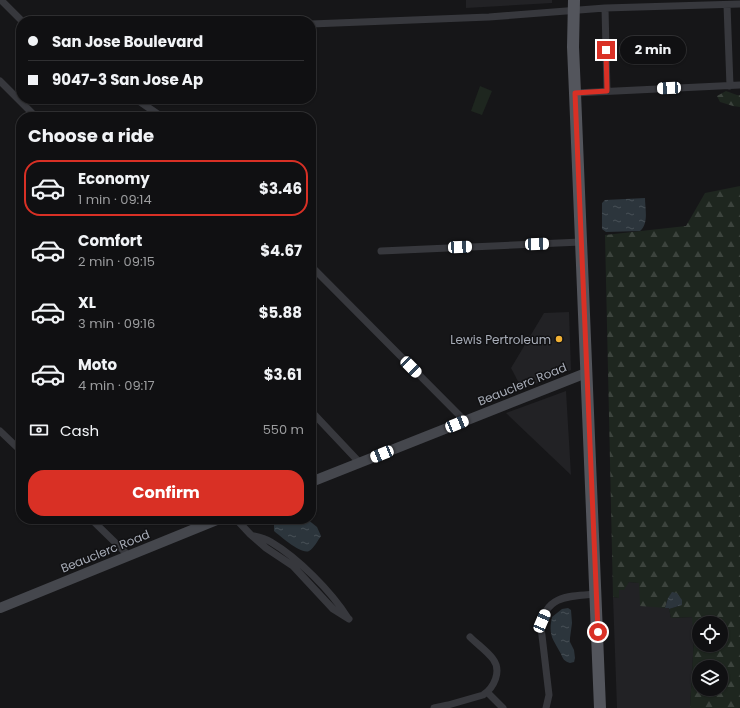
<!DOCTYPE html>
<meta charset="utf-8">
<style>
:root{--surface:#101012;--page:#19191b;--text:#f1f3f6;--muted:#9c9d9f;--line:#303032;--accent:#d93025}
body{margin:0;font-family:Poppins,sans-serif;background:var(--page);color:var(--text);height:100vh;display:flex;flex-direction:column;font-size:15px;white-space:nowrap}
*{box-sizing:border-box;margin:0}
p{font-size:13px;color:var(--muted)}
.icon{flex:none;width:22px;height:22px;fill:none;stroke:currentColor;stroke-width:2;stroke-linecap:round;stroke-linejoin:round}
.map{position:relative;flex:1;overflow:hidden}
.panel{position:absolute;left:16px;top:112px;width:300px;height:412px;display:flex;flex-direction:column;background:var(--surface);border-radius:16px;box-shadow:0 1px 3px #0004,0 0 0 1px var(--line)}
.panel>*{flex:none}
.hud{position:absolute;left:16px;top:16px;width:300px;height:88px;border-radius:16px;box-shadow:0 1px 3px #0004,0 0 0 1px var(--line);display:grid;align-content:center;height:88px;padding:0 12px;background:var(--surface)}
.tools{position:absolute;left:692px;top:616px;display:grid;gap:8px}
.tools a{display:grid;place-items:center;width:36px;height:36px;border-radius:50%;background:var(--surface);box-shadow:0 1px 3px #0004,0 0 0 1px var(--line);font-size:20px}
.end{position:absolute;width:18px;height:18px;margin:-9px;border:5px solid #d93025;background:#fff;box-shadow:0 0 0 2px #fff}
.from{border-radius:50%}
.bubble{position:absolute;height:28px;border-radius:14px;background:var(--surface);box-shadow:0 1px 3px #0004,0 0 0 1px var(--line);font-size:13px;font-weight:700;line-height:28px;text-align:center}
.car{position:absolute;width:12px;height:24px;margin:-12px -6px;border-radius:5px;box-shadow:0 0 3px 1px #0007;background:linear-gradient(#fff 24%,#345 0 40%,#fff 0 76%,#345 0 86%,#fff 0)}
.hud b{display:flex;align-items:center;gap:14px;height:38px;font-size:15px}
.hud b+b{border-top:1px solid var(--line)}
.hud i{width:10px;height:10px;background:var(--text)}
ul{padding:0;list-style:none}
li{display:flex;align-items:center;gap:12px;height:56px;margin:0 8px 6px;padding:0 4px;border:2px solid transparent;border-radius:16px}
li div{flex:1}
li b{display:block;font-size:15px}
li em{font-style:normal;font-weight:700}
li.on{border-color:var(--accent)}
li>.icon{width:36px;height:36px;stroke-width:1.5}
h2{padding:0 12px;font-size:18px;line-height:48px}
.pay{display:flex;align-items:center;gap:10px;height:44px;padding:0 12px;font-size:15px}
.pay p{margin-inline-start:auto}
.action{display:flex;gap:8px;margin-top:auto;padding:8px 12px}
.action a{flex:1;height:46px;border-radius:16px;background:var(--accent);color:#fff;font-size:16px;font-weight:700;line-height:46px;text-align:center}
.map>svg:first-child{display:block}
</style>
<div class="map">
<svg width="740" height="708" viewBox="0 0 740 708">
<defs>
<pattern id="forest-firs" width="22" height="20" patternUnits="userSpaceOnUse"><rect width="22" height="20" fill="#1e261f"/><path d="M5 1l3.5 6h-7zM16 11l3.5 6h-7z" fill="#3c433d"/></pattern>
<pattern id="water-ripples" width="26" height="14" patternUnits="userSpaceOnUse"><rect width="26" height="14" fill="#2c353c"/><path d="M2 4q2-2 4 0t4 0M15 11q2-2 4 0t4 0" fill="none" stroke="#485056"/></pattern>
</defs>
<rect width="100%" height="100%" fill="#161618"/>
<path fill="#222225" d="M466,0H552V3L466,8Z
M569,312L571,370L522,389L511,368L544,313Z
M566,391L571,475L506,413Z
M629,582L639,583L665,608H669L671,618L693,617V628L697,629V636L694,638L690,708H617L613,597L619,598V590Z"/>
<path fill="#1e261f" d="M480,86L492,91L482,115L471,111Z"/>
<path fill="url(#forest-firs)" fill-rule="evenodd" d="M726,91L737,95H740V107L733,106L720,102L717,96Z
M740,186V708H690L694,638L697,636V629H693L692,617L671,618L669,609L682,605L668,598L665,608L640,606L639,583L629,582L624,590H619V598L613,597L605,235L686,226L705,193ZM699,623H721V645H699ZM699,667H721V689H699Z"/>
<path fill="url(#water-ripples)" d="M645,198C645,208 649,224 640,231L606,232L602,229V203L605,200Z
M279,519H307L317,527L321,536C318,540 314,548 309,551C302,555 280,536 274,531V525Z
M672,592L677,593L682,600V605L669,609V608H665L668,598Z
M568,608L571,610L572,623L570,638V642L574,650L575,658L574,662L570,663C564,661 563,659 561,654C553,639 548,636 552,617L562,609Z"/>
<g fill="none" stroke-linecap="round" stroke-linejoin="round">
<path stroke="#37383d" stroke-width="7" d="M1,0L22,21
M727,5L730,86
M605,8L607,91
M311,24L489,17L605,8L740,4
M0,81L36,117
M575,93L740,85
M136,99L162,117
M381,251L581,242
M311,266L465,421
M311,411L360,463
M0,431L21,451
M91,519L129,556
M236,519L250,534L266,548L293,566L333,609L349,619
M254,536C259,537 266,539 271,542C298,558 331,591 348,618
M487,692L503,708
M434,708L448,705L483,695C494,688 502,671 493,659C487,651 477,644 470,637
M546,708L549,695L541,627C545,595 570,596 596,594"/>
<path stroke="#45474d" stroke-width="10" d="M311,482L586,373
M0,608L219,519"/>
<path stroke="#53555c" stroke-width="12" d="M574,0L573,47L575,93L600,708"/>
</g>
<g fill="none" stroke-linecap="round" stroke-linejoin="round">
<path stroke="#d93025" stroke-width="5" d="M598,632L575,93L607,91L606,50"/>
</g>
<circle fill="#f2b134" stroke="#111113" stroke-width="1.5" cx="559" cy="339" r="4"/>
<g text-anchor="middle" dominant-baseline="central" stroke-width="3" stroke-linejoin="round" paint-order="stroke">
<g font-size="12" fill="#a8adb8" stroke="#111113" text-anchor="end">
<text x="551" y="339">Lewis Pertroleum</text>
</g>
<g font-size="12" fill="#a8adb8" stroke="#111113">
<text transform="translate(522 384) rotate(-22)">Beauclerc Road</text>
<text transform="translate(105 551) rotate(-22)">Beauclerc Road</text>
</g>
</g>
</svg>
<div class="tools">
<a><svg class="icon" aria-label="locate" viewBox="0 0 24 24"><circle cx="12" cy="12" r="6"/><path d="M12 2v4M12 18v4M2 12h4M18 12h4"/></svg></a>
<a><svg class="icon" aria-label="layers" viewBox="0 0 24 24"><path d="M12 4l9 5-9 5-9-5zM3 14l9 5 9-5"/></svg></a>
</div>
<i class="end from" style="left:598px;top:632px"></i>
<i class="end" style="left:606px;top:50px"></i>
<div class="bubble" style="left:620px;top:36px;width:66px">2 min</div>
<i class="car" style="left:669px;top:88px;rotate:267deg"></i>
<i class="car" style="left:537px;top:244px;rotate:88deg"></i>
<i class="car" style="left:460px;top:247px;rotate:87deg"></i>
<i class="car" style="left:411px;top:367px;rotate:135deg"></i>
<i class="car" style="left:457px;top:424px;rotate:68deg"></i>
<i class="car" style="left:382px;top:454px;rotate:248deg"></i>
<i class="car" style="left:542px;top:621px;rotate:23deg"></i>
<div class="hud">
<b><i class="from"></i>San Jose Boulevard</b>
<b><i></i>9047-3 San Jose Ap</b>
</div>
<section class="panel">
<h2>Choose a ride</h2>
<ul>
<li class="on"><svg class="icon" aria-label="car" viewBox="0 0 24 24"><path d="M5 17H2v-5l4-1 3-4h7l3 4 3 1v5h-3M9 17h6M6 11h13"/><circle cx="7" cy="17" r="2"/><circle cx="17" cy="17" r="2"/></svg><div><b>Economy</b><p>1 min · 09:14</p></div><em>$3.46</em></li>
<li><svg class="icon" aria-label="car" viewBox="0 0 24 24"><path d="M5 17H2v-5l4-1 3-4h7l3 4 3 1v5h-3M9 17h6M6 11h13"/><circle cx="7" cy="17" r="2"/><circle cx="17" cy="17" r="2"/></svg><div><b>Comfort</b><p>2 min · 09:15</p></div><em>$4.67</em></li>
<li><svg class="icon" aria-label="car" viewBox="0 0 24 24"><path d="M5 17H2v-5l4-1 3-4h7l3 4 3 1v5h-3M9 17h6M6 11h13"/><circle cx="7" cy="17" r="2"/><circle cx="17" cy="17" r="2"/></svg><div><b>XL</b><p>3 min · 09:16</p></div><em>$5.88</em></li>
<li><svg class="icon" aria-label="car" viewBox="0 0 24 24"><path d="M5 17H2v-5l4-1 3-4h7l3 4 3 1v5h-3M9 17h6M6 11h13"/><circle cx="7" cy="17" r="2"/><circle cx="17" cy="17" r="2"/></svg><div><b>Moto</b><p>4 min · 09:17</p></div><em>$3.61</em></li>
</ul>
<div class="pay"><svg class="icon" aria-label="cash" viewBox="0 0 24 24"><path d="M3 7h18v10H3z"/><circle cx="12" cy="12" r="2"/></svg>Cash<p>550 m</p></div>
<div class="action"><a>Confirm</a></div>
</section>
</div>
